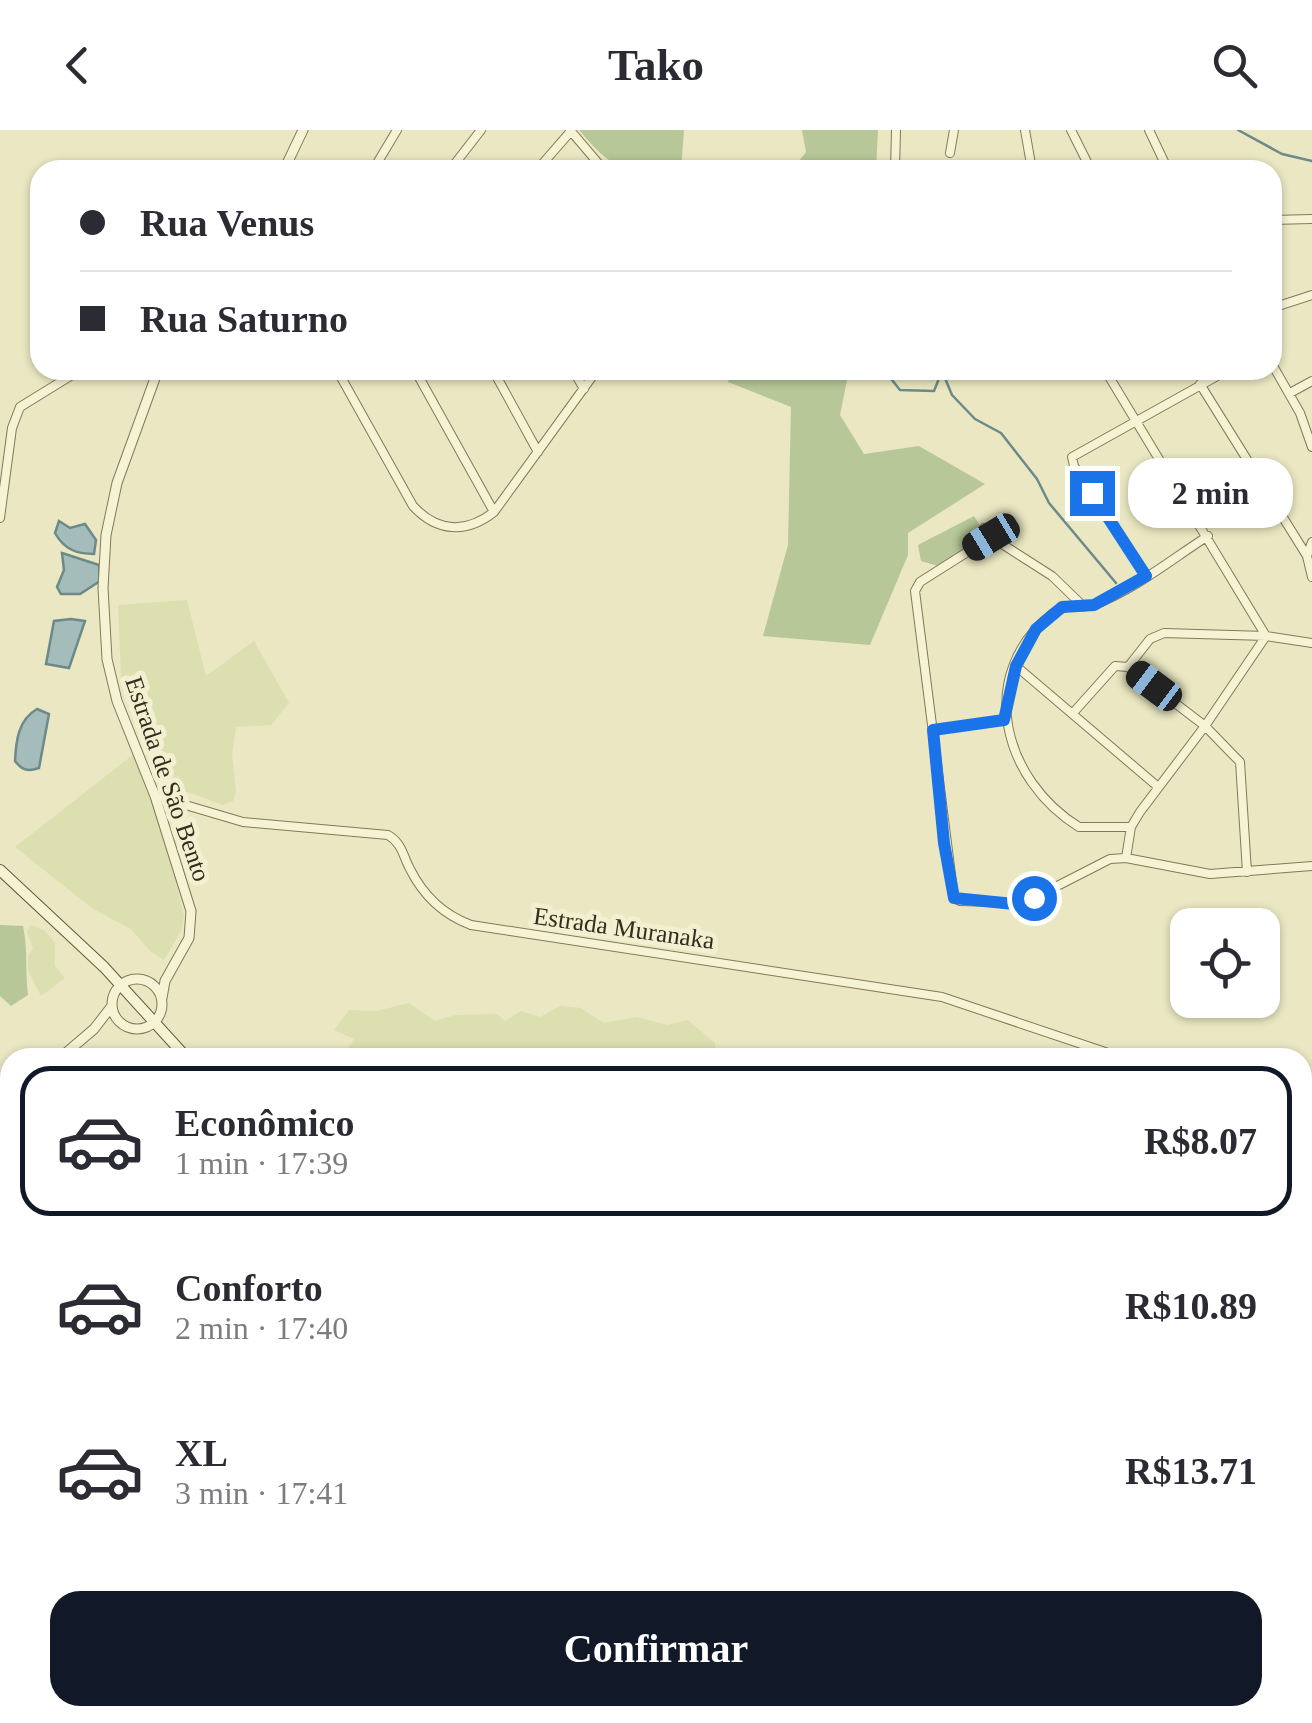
<!DOCTYPE html>
<html lang="pt">
<meta charset="utf-8">
<style>
:root{--surface:#fff;--page:#f7f7f7;--text:#2b2b33;--muted:#7c7c81;--line:#e1e1e2;--accent:#111827}
body{margin:0;font-family:Georgia,serif;background:var(--page);color:var(--text);height:100vh;display:flex;flex-direction:column;font-size:38px;white-space:nowrap}
*{box-sizing:border-box;margin:0}
p{font-size:32px;color:var(--muted)}
.icon{flex:none;width:55px;height:55px;fill:none;stroke:currentColor;stroke-width:2;stroke-linecap:round;stroke-linejoin:round}
.map{position:relative;flex:1;overflow:hidden}
.panel{position:absolute;left:0px;top:918px;width:1312px;height:678px;display:flex;flex-direction:column;background:var(--surface);border-radius:30px 30px 0 0;box-shadow:0 2px 8px #0004}
.panel>*{flex:none}
.banner{position:absolute;left:30px;top:30px;width:1252px;height:220px;border-radius:30px;box-shadow:0 2px 8px #0004;display:grid;align-content:center;height:220px;padding:0 50px;background:var(--surface)}
.fabs{position:absolute;left:1170px;top:778px;display:grid;gap:20px}
.fabs a{display:grid;place-items:center;width:110px;height:110px;border-radius:20px;background:var(--surface);box-shadow:0 2px 8px #0004;font-size:50px}
.end{position:absolute;width:45px;height:45px;margin:-22px;border:12px solid #1a73e8;background:#fff;box-shadow:0 0 0 5px #fff}
.from{border-radius:50%}
.bubble{position:absolute;height:70px;border-radius:30px;background:var(--surface);box-shadow:0 2px 8px #0004;font-size:32px;font-weight:800;line-height:70px;text-align:center}
.car{position:absolute;width:30px;height:60px;margin:-30px -15px;border-radius:12px;box-shadow:0 0 8px 2px #0007;background:linear-gradient(#222 24%,#8ab4d8 0 40%,#222 0 76%,#8ab4d8 0 86%,#222 0)}
.banner b{display:flex;align-items:center;gap:35px;height:95px;font-size:38px}
.banner b+b{border-top:2px solid var(--line)}
.banner i{width:25px;height:25px;background:var(--text)}
ul{padding:18px 0 0;list-style:none}
li{display:flex;align-items:center;gap:30px;height:150px;margin:0 20px 15px;padding:0 30px;border:5px solid transparent;border-radius:30px}
li div{flex:1}
li b{display:block;font-size:38px}
li em{font-style:normal;font-weight:800}
li.current{border-color:var(--accent)}
li>.icon{width:90px;height:90px;stroke-width:1.5}
.cta{display:flex;gap:20px;margin-top:auto;padding:20px 50px}
.cta a{flex:1;height:115px;border-radius:30px;background:var(--accent);color:#fff;font-size:40px;font-weight:800;line-height:115px;text-align:center}
header{display:flex;justify-content:space-between;align-items:center;height:130px;padding:0 50px;background:var(--surface);font-size:45px;font-weight:800}
.map>svg:first-child{display:block}
</style>
<header><svg class="icon" aria-label="back" viewBox="0 0 24 24"><path d="M15 5l-7 7 7 7"/></svg>Tako<svg class="icon" aria-label="search" viewBox="0 0 24 24"><circle cx="10" cy="10" r="6"/><path d="M15 15l6 6"/></svg></header>
<div class="map">
<svg width="1312" height="1593" viewBox="0 0 1312 1593">
<rect width="100%" height="100%" fill="#eae7c2"/>
<path fill="#dcdfb0" d="M187,470L206,546L254,511L289,573L271,595L236,597L232,625L236,661L233,671L223,675L169,655L121,546L118,475Z
M134,624L161,686L184,786L181,801L164,830L150,821L131,799L93,779L15,717Z
M31,795L44,800L55,813V836L65,848L41,866L28,840V826L33,819L27,801Z
M409,873L435,891L455,885L497,884L505,891L521,881L540,887L560,876L581,878L604,893L637,887L667,895L688,890L715,913V927H343L354,909L334,900L349,880L377,881Z"/>
<path fill="#b7c797" d="M579,0H684L681,40C624,40 618,46 579,0Z
M802,0H878L876,40H792L806,22Z
M732,240H849L840,285L864,324L919,316L985,354L908,403V425L870,515L763,506L788,415L791,277L728,252Z
M974,386L987,407L938,436L921,431L918,415Z
M0,795L23,796C28,819 25,841 28,865L11,876L0,866Z
M1302,1380L1312,1383V1548L1303,1551Z
M990,1585H1207L1184,1593H997Z"/>
<path fill="#a4bdbb" stroke="#6c8a89" stroke-width="2.5" d="M59,391L70,398L85,394L96,410L94,424C76,424 64,419 55,403Z
M62,423L99,435L100,451L80,464H61L57,457L64,440Z
M71,489L85,491L69,538L46,534L54,491Z
M37,579L49,584L39,638C27,642 22,640 15,631C16,611 18,590 37,579Z"/>
<g fill="none" stroke-linecap="round" stroke-linejoin="round">
<path stroke="#6c8a89" stroke-width="2.5" d="M1238,0L1282,24L1312,31
M884,240L900,260L934,261L942,241L952,265L975,289L1001,303L1037,349L1049,373L1116,453"/>
<defs>
<path id="minor" d="M570,0L604,40
M1025,0L1032,40
M1071,0L1091,40
M1149,0L1168,40
M950,23L954,0
M373,40L397,0
M450,40L481,0
M537,40L571,1
M895,40L896,0
M1272,90L1312,89
M1272,178L1312,165
M1272,234L1300,283L1312,317
M337,240L413,376C437,402 466,404 494,382L597,240
M415,240L494,382
M493,240L538,322
M573,240L584,259
M1105,240L1266,506L1205,596L1140,682L1131,697L1126,728
M1200,254L1307,426
M1290,263L1312,251
M0,388L12,298L20,277L80,240
M984,398L991,407L1052,446L1082,475
M991,407L920,452L915,461L954,768L960,771L1024,773L1110,729L1126,728L1210,744L1312,736
M1312,412L1307,426L1312,447
M1146,445L1074,336L1072,327L1228,240
M1016,536L1157,656
M1128,537L1205,596L1240,632L1247,742
M1128,537L1150,509L1164,503L1266,506L1312,513
M1073,583L1115,536L1128,537
M933,600L1004,590
M155,666L243,692L388,705C402,713 403,726 410,739C423,765 444,785 471,795L942,867L1123,928
M1131,697H1079C1003,650 975,545 1052,484C1068,471 1080,480 1096,474C1135,459 1172,429 1208,406
M1302,1012L1312,1017
M0,1258L10,1255
M0,1376L10,1375
M0,1447L10,1446
M0,1460L10,1459
M0,1507L10,1496
M0,1537L10,1534
M99,1585L116,1593
M466,1585L472,1593
M482,1585L497,1593
M557,1585L559,1593
M189,1593L196,1585
M790,1593L791,1585"/>
<path id="tertiary" d="M284,40L303,0
M158,240L117,353L106,405L103,458L107,529L117,571L155,666L191,781L189,808L165,851L162,868
M112 874a25 25 0 1 1 50 0a25 25 0 1 1-50 0Z
M60,928L94,899L111,877
M0,1016L10,997
M0,1189L10,1206
M0,1318L10,1310"/>
<path id="secondary" d="M0,740L104,837L187,928
M867,1593L869,1585"/>
</defs>
<use href="#minor" stroke="#82795a" stroke-width="10"/>
<use href="#tertiary" stroke="#82795a" stroke-width="11"/>
<use href="#secondary" stroke="#64593e" stroke-width="12"/>
<use href="#minor" stroke="#f6f3d4" stroke-width="8"/>
<use href="#tertiary" stroke="#f6f3d4" stroke-width="9"/>
<use href="#secondary" stroke="#f6f3d4" stroke-width="10"/>
</g>
<g fill="none" stroke-linecap="round" stroke-linejoin="round">
<path stroke="#1a73e8" stroke-width="12" d="M1034,768L1014,774L954,768L944,713L933,600L1004,590L1016,536L1036,499L1062,477L1094,475L1146,446L1092,363"/>
</g>
<g text-anchor="middle" dominant-baseline="central" stroke-width="10" stroke-linejoin="round" paint-order="stroke">
<g font-size="25" fill="#332d1e" stroke="#f2f0d1">
<text transform="translate(168 649) rotate(71)">Estrada de São Bento</text>
<text transform="translate(624 798) rotate(8)">Estrada Muranaka</text>
</g>
</g>
</svg>
<div class="fabs">
<a><svg class="icon" aria-label="locate" viewBox="0 0 24 24"><circle cx="12" cy="12" r="6"/><path d="M12 2v4M12 18v4M2 12h4M18 12h4"/></svg></a>
</div>
<i class="end from" style="left:1034px;top:768px"></i>
<i class="end" style="left:1092px;top:363px"></i>
<div class="bubble" style="left:1128px;top:328px;width:165px">2 min</div>
<i class="car" style="left:991px;top:407px;rotate:239deg"></i>
<i class="car" style="left:1154px;top:556px;rotate:307deg"></i>
<div class="banner">
<b><i class="from"></i>Rua Venus</b>
<b><i></i>Rua Saturno</b>
</div>
<section class="panel">
<ul>
<li class="current"><svg class="icon" aria-label="car" viewBox="0 0 24 24"><path d="M5 17H2v-5l4-1 3-4h7l3 4 3 1v5h-3M9 17h6M6 11h13"/><circle cx="7" cy="17" r="2"/><circle cx="17" cy="17" r="2"/></svg><div><b>Econômico</b><p>1 min · 17:39</p></div><em>R$8.07</em></li>
<li><svg class="icon" aria-label="car" viewBox="0 0 24 24"><path d="M5 17H2v-5l4-1 3-4h7l3 4 3 1v5h-3M9 17h6M6 11h13"/><circle cx="7" cy="17" r="2"/><circle cx="17" cy="17" r="2"/></svg><div><b>Conforto</b><p>2 min · 17:40</p></div><em>R$10.89</em></li>
<li><svg class="icon" aria-label="car" viewBox="0 0 24 24"><path d="M5 17H2v-5l4-1 3-4h7l3 4 3 1v5h-3M9 17h6M6 11h13"/><circle cx="7" cy="17" r="2"/><circle cx="17" cy="17" r="2"/></svg><div><b>XL</b><p>3 min · 17:41</p></div><em>R$13.71</em></li>
</ul>
<div class="cta"><a>Confirmar</a></div>
</section>
</div>
